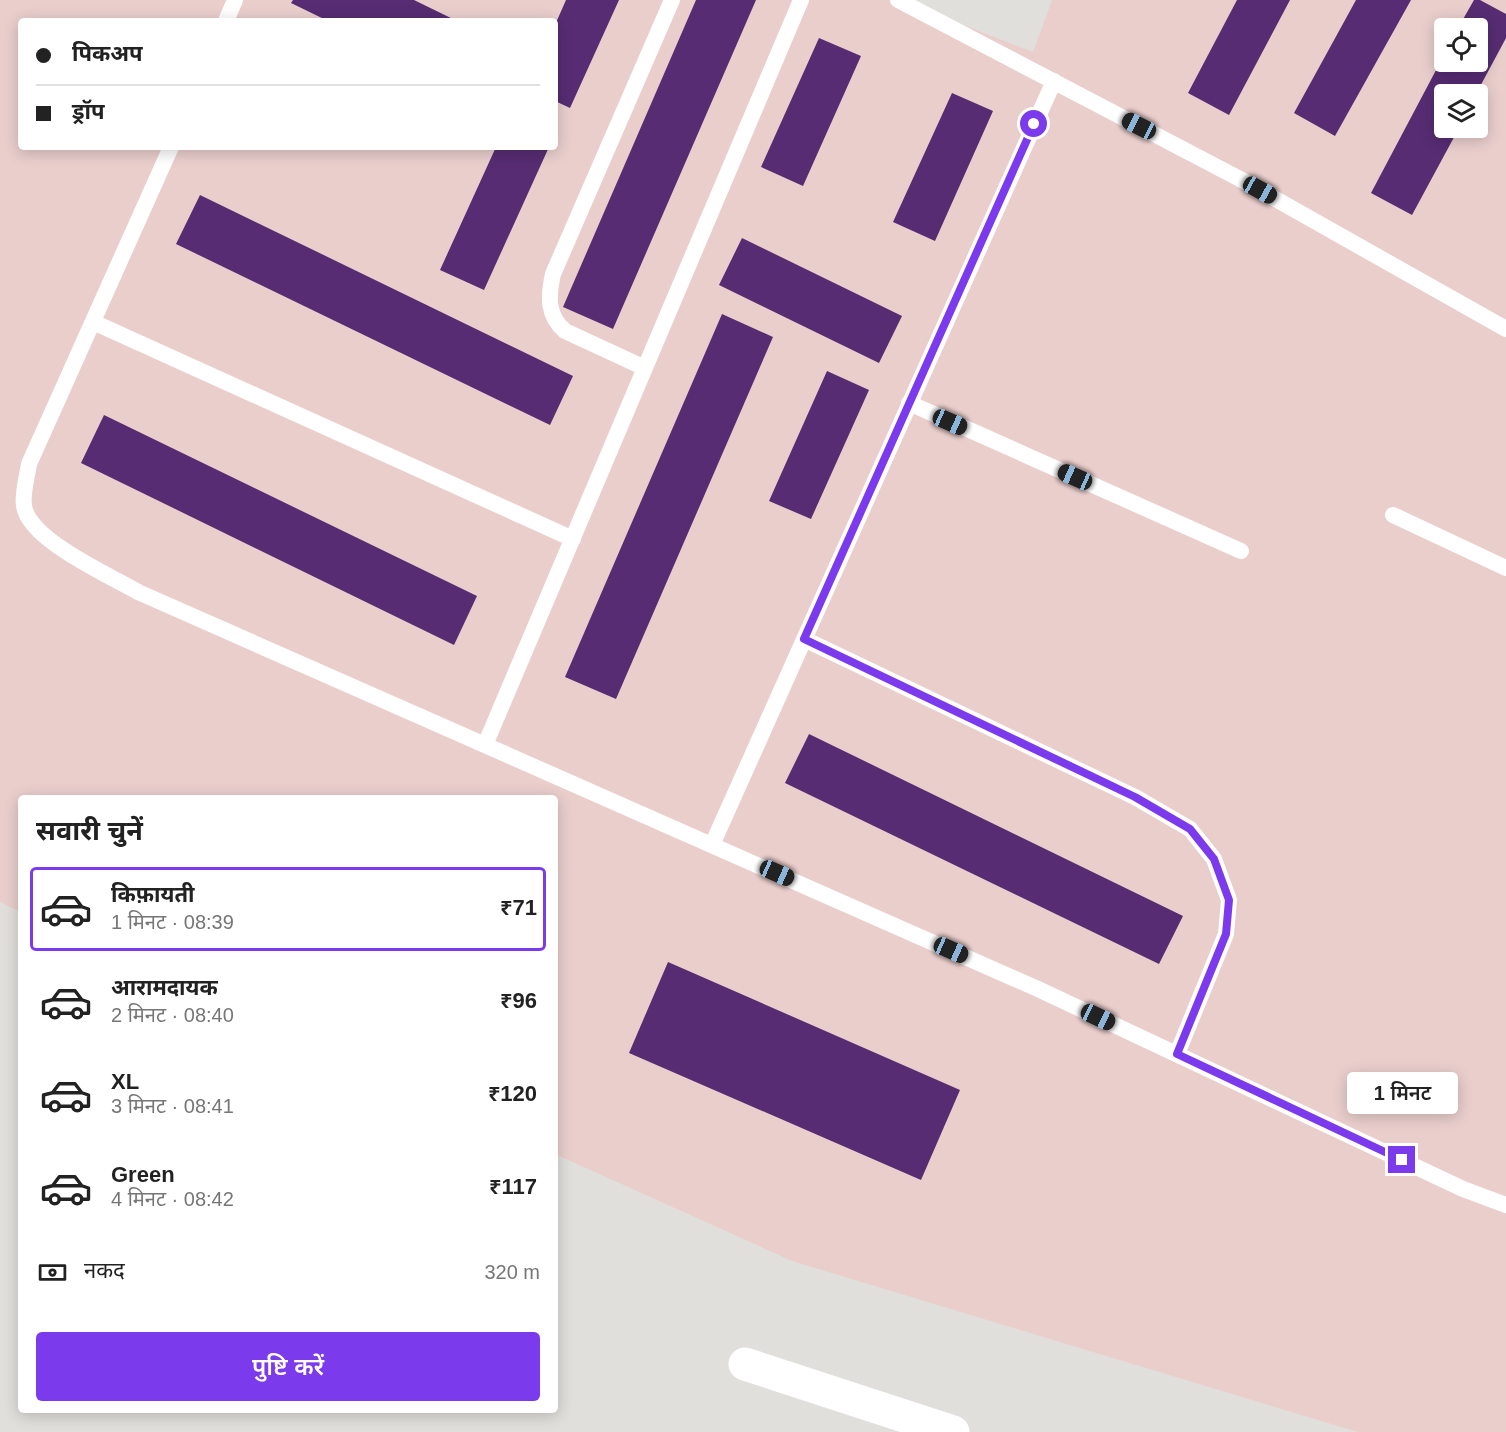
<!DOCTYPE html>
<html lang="hi">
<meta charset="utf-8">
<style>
:root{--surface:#fff;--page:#f2f2f2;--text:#222;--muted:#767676;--line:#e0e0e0;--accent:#7c3aed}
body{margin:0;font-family:Helvetica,"Noto Sans Devanagari",sans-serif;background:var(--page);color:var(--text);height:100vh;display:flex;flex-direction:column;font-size:22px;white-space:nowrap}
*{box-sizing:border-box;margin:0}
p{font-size:20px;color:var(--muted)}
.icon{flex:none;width:33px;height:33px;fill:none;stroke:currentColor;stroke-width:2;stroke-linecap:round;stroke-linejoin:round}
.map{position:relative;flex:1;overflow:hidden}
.panel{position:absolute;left:18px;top:795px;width:540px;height:618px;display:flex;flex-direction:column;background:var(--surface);border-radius:6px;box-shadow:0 3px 15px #0003}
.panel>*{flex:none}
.guide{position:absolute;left:18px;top:18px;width:540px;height:132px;border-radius:6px;box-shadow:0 3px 15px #0003;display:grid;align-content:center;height:132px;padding:0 18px;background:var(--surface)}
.buttons{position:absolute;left:1434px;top:18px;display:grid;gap:12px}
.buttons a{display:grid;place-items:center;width:54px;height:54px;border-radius:6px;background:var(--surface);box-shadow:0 3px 15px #0003;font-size:30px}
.end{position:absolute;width:27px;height:27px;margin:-14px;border:8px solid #7c3aed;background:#fff;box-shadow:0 0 0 3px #fff}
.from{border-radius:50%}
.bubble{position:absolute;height:42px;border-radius:6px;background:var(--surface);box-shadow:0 3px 15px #0003;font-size:20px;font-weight:600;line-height:42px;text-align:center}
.car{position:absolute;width:18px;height:36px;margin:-18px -9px;border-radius:8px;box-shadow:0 0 4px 2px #0007;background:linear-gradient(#222 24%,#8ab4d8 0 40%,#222 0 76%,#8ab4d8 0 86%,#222 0)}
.guide b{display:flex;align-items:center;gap:21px;height:57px;font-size:22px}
.guide b+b{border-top:2px solid var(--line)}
.guide i{width:15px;height:15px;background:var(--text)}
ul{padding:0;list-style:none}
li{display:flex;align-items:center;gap:18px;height:84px;margin:0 12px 9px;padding:0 6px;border:3px solid transparent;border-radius:6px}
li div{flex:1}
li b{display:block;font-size:22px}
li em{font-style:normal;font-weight:600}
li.selected{border-color:var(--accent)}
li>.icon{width:54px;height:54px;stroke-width:1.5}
h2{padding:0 18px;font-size:27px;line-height:72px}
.pay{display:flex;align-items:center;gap:15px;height:66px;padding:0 18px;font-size:22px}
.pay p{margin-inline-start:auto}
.button{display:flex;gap:12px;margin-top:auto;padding:12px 18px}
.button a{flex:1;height:69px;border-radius:6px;background:var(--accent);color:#fff;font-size:24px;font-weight:600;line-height:69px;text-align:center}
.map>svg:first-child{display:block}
</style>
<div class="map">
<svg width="1506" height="1432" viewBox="0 0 1506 1432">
<rect width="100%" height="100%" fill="#e0dfdb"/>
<path fill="#e9cecc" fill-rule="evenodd" d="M0,0H899L1033,52L1052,0H1506V1432H1358L792,1261L555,1154V798H21V912L0,902ZM21,21H555V147H21ZM1444,28H1478V62H1444ZM1444,94H1478V128H1444Z"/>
<path fill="#572c73" d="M293,0H414L457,21H328L291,3Z
M566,0H619L570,108L555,101V25Z
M696,0H756L613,329L563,307Z
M1237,0H1290L1229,115L1188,93Z
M1356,0H1411L1335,136L1294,113Z
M1474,0H1480L1506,14V38L1476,94H1444V128H1459L1412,215L1371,193L1444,55V62H1478V28H1458Z
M819,38L861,56L803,186L761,167Z
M952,93L993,111L935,241L893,222Z
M496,147H549L484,290L440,270Z
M200,195L573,376L550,425L176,244Z
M742,238L902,316L879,363L719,285Z
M722,314L773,337L616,699L565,677Z
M827,371L869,390L811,519L769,501Z
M104,415L477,596L454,645L81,463Z
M809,734L1183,916L1159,964L785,783Z
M668,962L960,1090L921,1180L629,1053Z"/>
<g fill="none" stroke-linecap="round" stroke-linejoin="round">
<path stroke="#fff" stroke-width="16" d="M898,0L1240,179L1506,329
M226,21L235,0
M171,147L29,464C27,477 22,494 24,506C29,540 109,575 138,592L1038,989L1463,1189L1506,1205
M93,322L573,539
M645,368L565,331C547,316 548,296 553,274L672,0
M909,403L1241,551
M1393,515L1506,568
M804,639L1135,797L1190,829L1214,859L1229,900L1226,934L1177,1054
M485,745L801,0
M712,845L1054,81"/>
<path stroke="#fff" stroke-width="33" d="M745,1364L953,1432"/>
</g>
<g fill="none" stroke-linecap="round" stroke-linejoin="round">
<path stroke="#7c3aed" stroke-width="8" d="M1034,124L804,639L1135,797L1190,829L1214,859L1229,900L1226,934L1177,1054L1402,1160"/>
</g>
</svg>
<div class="buttons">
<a><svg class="icon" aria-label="locate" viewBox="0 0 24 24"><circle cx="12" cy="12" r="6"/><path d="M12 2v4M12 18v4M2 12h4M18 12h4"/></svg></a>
<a><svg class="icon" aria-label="layers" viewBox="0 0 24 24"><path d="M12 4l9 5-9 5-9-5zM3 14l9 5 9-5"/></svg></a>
</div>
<i class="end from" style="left:1034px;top:124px"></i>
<i class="end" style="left:1402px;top:1160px"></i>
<div class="bubble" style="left:1347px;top:1072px;width:111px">1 मिनट</div>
<i class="car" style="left:1139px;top:126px;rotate:297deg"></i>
<i class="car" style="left:1260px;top:190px;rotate:119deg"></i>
<i class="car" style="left:950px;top:422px;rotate:114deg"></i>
<i class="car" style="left:1075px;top:477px;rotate:294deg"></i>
<i class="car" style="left:777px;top:873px;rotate:114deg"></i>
<i class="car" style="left:951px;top:950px;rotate:114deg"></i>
<i class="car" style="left:1098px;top:1017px;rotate:115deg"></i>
<div class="guide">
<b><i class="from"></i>पिकअप</b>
<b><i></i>ड्रॉप</b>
</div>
<section class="panel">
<h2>सवारी चुनें</h2>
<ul>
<li class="selected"><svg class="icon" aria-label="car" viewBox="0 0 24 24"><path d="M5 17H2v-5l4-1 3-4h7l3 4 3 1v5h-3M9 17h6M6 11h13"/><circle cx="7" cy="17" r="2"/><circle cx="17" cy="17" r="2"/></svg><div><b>किफ़ायती</b><p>1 मिनट · 08:39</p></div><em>₹71</em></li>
<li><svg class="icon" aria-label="car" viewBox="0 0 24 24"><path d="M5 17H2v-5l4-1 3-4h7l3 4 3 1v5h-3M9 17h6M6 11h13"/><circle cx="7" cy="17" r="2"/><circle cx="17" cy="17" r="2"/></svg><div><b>आरामदायक</b><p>2 मिनट · 08:40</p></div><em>₹96</em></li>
<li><svg class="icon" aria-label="car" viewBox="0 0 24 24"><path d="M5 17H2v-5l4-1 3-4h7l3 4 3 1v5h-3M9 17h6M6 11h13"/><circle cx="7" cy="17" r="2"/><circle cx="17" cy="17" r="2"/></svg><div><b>XL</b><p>3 मिनट · 08:41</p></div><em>₹120</em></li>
<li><svg class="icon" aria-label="car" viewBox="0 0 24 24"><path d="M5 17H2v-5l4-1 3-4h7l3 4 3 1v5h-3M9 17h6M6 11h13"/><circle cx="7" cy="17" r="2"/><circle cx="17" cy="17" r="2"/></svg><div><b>Green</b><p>4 मिनट · 08:42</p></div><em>₹117</em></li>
</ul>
<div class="pay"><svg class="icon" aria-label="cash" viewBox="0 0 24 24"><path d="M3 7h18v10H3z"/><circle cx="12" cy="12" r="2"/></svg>नकद<p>320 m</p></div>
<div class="button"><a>पुष्टि करें</a></div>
</section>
</div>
